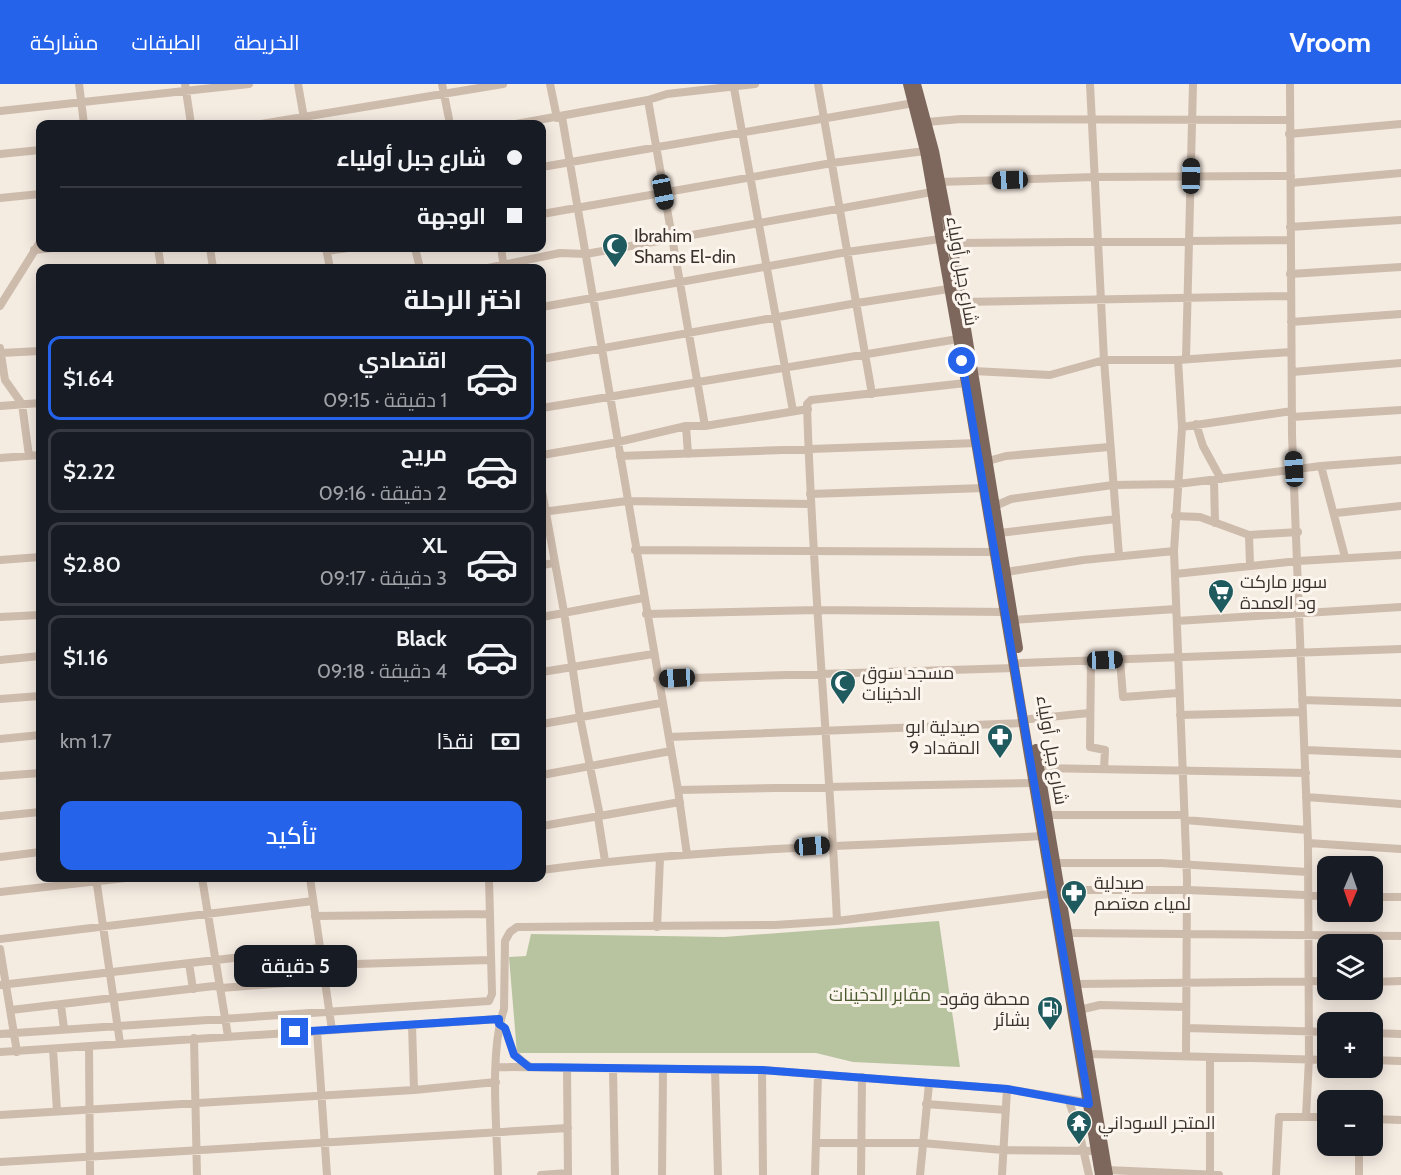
<!DOCTYPE html>
<html lang="ar">
<meta charset="utf-8">
<style>
:root{--surface:#171b24;--page:#20242c;--text:#f1f3f6;--muted:#9ea1a6;--line:#363941;--accent:#2563eb}
body{margin:0;font-family:Cabin,Cairo,sans-serif;background:var(--page);color:var(--text);direction:rtl;height:100vh;display:flex;flex-direction:column;font-size:22px;white-space:nowrap}
*{box-sizing:border-box;margin:0}
p{font-size:20px;color:var(--muted)}
.icon{flex:none;width:33px;height:33px;fill:none;stroke:currentColor;stroke-width:2;stroke-linecap:round;stroke-linejoin:round}
.map{position:relative;flex:1;overflow:hidden;direction:ltr}
.side{position:absolute;left:36px;top:180px;width:510px;height:618px;display:flex;flex-direction:column;background:var(--surface);border-radius:12px;box-shadow:0 3px 15px #0003;direction:rtl}
.side>*{flex:none}
.hud{position:absolute;left:36px;top:36px;width:510px;height:132px;border-radius:12px;box-shadow:0 3px 15px #0003;direction:rtl;display:grid;align-content:center;height:132px;padding:0 24px;background:var(--surface)}
.needle{width:39px;rotate:182deg}
.buttons{position:absolute;left:1317px;top:772px;display:grid;gap:12px}
.buttons a{display:grid;place-items:center;width:66px;height:66px;border-radius:12px;background:var(--surface);box-shadow:0 3px 15px #0003;font-size:30px}
.end{position:absolute;width:27px;height:27px;margin:-14px;border:8px solid #2563eb;background:#fff;box-shadow:0 0 0 3px #fff}
.from{border-radius:50%}
.bubble{position:absolute;height:42px;border-radius:12px;background:var(--surface);box-shadow:0 3px 15px #0003;font-size:20px;font-weight:600;line-height:42px;text-align:center;direction:rtl}
.car{position:absolute;width:18px;height:36px;margin:-18px -9px;border-radius:8px;box-shadow:0 0 4px 2px #0007;background:linear-gradient(#222 24%,#8ab4d8 0 40%,#222 0 76%,#8ab4d8 0 86%,#222 0)}
.hud b{display:flex;align-items:center;gap:21px;height:57px;font-size:22px}
.hud b+b{border-top:2px solid var(--line)}
.hud i{width:15px;height:15px;background:var(--text)}
ul{padding:0;list-style:none}
li{display:flex;align-items:center;gap:18px;height:84px;margin:0 12px 9px;padding:0 12px;border:3px solid var(--line);border-radius:12px}
li div{flex:1}
li b{display:block;font-size:22px}
li em{font-style:normal;font-weight:600}
li.active{border-color:var(--accent)}
li>.icon{width:54px;height:54px;stroke-width:1.5}
h2{padding:0 24px;font-size:27px;line-height:72px}
.pay{display:flex;align-items:center;gap:15px;height:66px;padding:0 24px;font-size:22px}
.pay p{margin-inline-start:auto}
.action{display:flex;gap:12px;margin-top:auto;padding:12px 24px}
.action a{flex:1;height:69px;border-radius:12px;background:var(--accent);color:#fff;font-size:24px;font-weight:600;line-height:69px;text-align:center}
header{display:flex;align-items:center;gap:36px;box-sizing:border-box;height:84px;padding:0 30px;background:var(--accent);color:#fff}
header strong{font-size:28px}
nav{display:flex;gap:33px;margin-inline-start:auto;font-size:21px}
.map>svg:first-child{display:block}
</style>
<header>
<strong>Vroom</strong>
<nav><a>الخريطة</a><a>الطبقات</a><a>مشاركة</a></nav>
</header>
<div class="map">
<svg width="1401" height="1091" viewBox="0 0 1401 1091">
<rect width="100%" height="100%" fill="#f4ebe1"/>
<path fill="#b8c4a0" d="M939,837L960,983L853,978L816,969H517L509,873L526,872L531,850L724,853Z"/>
<g fill="none" stroke-linecap="round" stroke-linejoin="round">
<path stroke="#cdbbac" stroke-width="8" d="M79,0L84,40
M185,0L191,40
M298,0L305,40
M442,0L450,40
M550,0L557,34
M818,0L872,310
M1090,0L1104,276L1119,472
M1290,0L1292,351L1308,759L1309,975L1306,1032
M734,4L793,327
M648,16L705,342
M0,27L249,0
M562,33L678,706L687,771
M927,38L961,35L1289,36
M261,40L503,0
M516,40L648,16L667,10L755,0
M1289,50L1401,40
M0,70L40,66
M542,83L914,19
M940,98L1095,93L1291,92
M1291,99L1401,89
M0,114L40,110
M542,130L832,79L925,67
M1290,143L1401,136
M952,159L1290,156
M158,164L161,184
M210,164L213,184
M326,164L330,184
M415,164L420,184
M501,164L504,184
M34,166L53,164
M327,167L348,164
M488,184L560,169L586,170L932,108
M1290,190L1401,183
M962,218L1289,212
M0,222L40,158
M542,223L847,168L940,155
M1291,238L1401,230
M0,264L5,296L22,320L29,372
M1,269L40,267
M542,275L857,219L955,204
M1186,275L1193,0
M1178,276L1182,343L1174,467L1187,794L1186,971
M973,287L1050,291L1104,276H1178L1291,268
M1292,288L1401,279
M0,322L40,319
M542,324L958,255
M1292,333L1401,326
M1196,340L1203,362L1221,395
M686,342L688,370
M1182,343L1292,327
M542,371L618,358L686,342H705L808,325
M620,372L977,359
M0,374L40,371
M988,377L1006,372L1109,363
M1321,382L1345,473
M1214,396L1215,439
M542,407L564,528L580,633L600,732
M810,410L984,404
M995,422L1011,415L1113,401L1178,400L1321,382L1401,376
M542,428L627,417L811,420
M1336,429L1401,422
M1175,432L1200,433L1249,451L1298,448
M1000,449L1116,435
M1249,451L1250,481
M635,466L995,468
M0,476L40,473
M542,481L554,479
M1006,488L1083,476L1174,467
M1175,490L1298,477L1401,471
M646,530L817,526L1005,528
M0,533L40,531
M542,533L643,514
M1014,536L1176,525
M1177,537L1401,523
M0,576L40,572
M1120,576L1123,613L1178,609
M1091,577L1090,663L1105,666L1104,685
M1021,579L1401,565
M542,588L653,570
M657,595L1015,584
M0,615L40,612
M1302,616L1401,619
M1180,631L1303,628
M1030,635L1089,629
M542,640L661,619
M669,653L1024,639
M0,655L40,651
M1305,666L1401,670
M1039,684L1306,689
M542,691L671,667
M0,692L40,689
M678,706L1034,699
M1306,713L1401,720
M1047,731H1184
M0,732L40,728
M598,733L605,777
M1185,736L1307,746
M542,742L680,718
M1308,759L1401,765
M0,773L40,768
M1056,779H1161L1308,788
M542,786C708,763 875,762 1042,752
M96,794L120,959
M202,794L228,952
M310,794L332,946
M0,808L126,794
M1372,813H1401
M315,832L488,830
M837,837C829,665 812,493 807,320L811,316L966,299
M657,843L660,774
M1068,849L1401,852
M0,855L313,817
M0,865L17,968
M189,879L193,905
M322,881L489,876
M1372,898L1401,897
M1076,900L1328,897
M0,901L320,864
M61,921L64,945
M11,926L214,902L221,904L325,896
M1075,927L1100,921L1186,923
M499,940C512,946 504,968 529,982
M412,941L414,1006
M1187,944L1328,948
M317,947L327,1091
M1372,949L1401,950
M0,950L489,917L492,910L489,794
M194,954L197,1091
M89,962L90,1091
M53,965L57,1027
M0,968L499,935
M1088,970L1328,976
M1372,976L1401,977
M497,983L762,986L1007,1005L1092,1019
M567,984L568,1091
M613,985L615,1091
M715,986L718,1091
M762,986L763,1091
M1068,1015L1078,1043L1089,1091
M926,1020L1006,1026
M0,1031L414,1006L496,998
M1372,1035L1401,1036
M816,1059H922L1003,1066L1096,1067
M0,1078L568,1044
M1107,1086L1219,1091
M498,1091C497,1043 489,969 504,925L505,857L510,848L517,843L775,841L837,837L1080,806H1187L1328,812
M541,1091L568,1089
M662,1091L663,986
M815,1091L818,990
M861,1091L862,993
M920,1091L929,1000
M1002,1091L1007,1005
M1210,1091V973
M1276,1091L1279,1033H1328
M1359,1091V1062"/>
<path stroke="#7d675c" stroke-width="10" d="M908,0L925,67L966,299L1100,1091
M916,0L934,67L952,159L1018,564
M1036,665L1108,1091"/>
</g>
<g fill="none" stroke-linecap="round" stroke-linejoin="round">
<path stroke="#2563eb" stroke-width="8" d="M295,948L499,935V940L505,944L514,971L529,983L762,986L1007,1005L1089,1020L962,277"/>
</g>
<defs>
<symbol id="mosque-pin" viewBox="-11 -11 22 30"><path d="M0 17L-7.5 6A9.5 9.5 0 1 1 7.5 6Z" fill="#1f5a5e" stroke="#fbf5ee"/><path d="M3.5-4.9A6 6 0 1 0 3.5 4.9A5 5 0 1 1 3.5-4.9Z" fill="#fff"/></symbol>
<symbol id="supermarket-pin" viewBox="-11 -11 22 30"><path d="M0 17L-7.5 6A9.5 9.5 0 1 1 7.5 6Z" fill="#1f5a5e" stroke="#fbf5ee"/><path d="M-6-5.5h2.5l.6 2H6L4.5 2H-2.5L-4.4-4H-6ZM-1.5 3.2a1.3 1.3 0 1 0 .1 0ZM3 3.2a1.3 1.3 0 1 0 .1 0Z" fill="#fff"/></symbol>
<symbol id="pharmacy-pin" viewBox="-11 -11 22 30"><path d="M0 17L-7.5 6A9.5 9.5 0 1 1 7.5 6Z" fill="#1f5a5e" stroke="#fbf5ee"/><path d="M-2-6h4v4h4v4h-4v4h-4v-4h-4v-4h4Z" fill="#fff"/></symbol>
<symbol id="fuel-pin" viewBox="-11 -11 22 30"><path d="M0 17L-7.5 6A9.5 9.5 0 1 1 7.5 6Z" fill="#1f5a5e" stroke="#fbf5ee"/><path d="M-5.5-6h7V0h2V4h1.3V-2.5L3-4.5l.8-.8L6-3V5H2.5V1h-1V6h-7ZM-4.2-4.7v3.2H.2V-4.7Z" fill="#fff"/></symbol>
<symbol id="temple-pin" viewBox="-11 -11 22 30"><path d="M0 17L-7.5 6A9.5 9.5 0 1 1 7.5 6Z" fill="#1f5a5e" stroke="#fbf5ee"/><path d="M0-6L5-2H3V0L6.5 2.5H4V6H1.5V3h-3V6H-4V2.5H-6.5L-3 0V-2H-5Z" fill="#fff"/></symbol>
</defs>
<g fill-rule="evenodd">
<use href="#mosque-pin" x="600" y="147" width="30" height="40"/>
<use href="#supermarket-pin" x="1206" y="493" width="30" height="40"/>
<use href="#mosque-pin" x="828" y="584" width="30" height="40"/>
<use href="#pharmacy-pin" x="985" y="638" width="30" height="40"/>
<use href="#pharmacy-pin" x="1059" y="794" width="30" height="40"/>
<use href="#fuel-pin" x="1035" y="910" width="30" height="40"/>
<use href="#temple-pin" x="1064" y="1024" width="30" height="40"/>
</g>
<g text-anchor="middle" dominant-baseline="central" stroke-width="6" stroke-linejoin="round" paint-order="stroke">
<g font-size="18" fill="#3b302b" stroke="#fbf5ee" text-anchor="start">
<text x="634" y="152">Ibrahim<tspan x="634" dy="21">Shams El-din</tspan></text>
<text x="1240" y="498">سوبر ماركت<tspan x="1240" dy="21">ود العمدة</tspan></text>
<text x="862" y="589">مسجد سوق<tspan x="862" dy="21">الدخينات</tspan></text>
<text x="980" y="643" text-anchor="end">صيدلية ابو<tspan x="980" dy="21">المقداد 9</tspan></text>
<text x="1094" y="799">صيدلية<tspan x="1094" dy="21">لمياء معتصم</tspan></text>
<text x="1030" y="915" text-anchor="end">محطة وقود<tspan x="1030" dy="21">بشائر</tspan></text>
<text x="1098" y="1039">المتجر السوداني</text>
</g>
<g font-size="18" fill="#3b302b" stroke="#fbf5ee">
<text transform="translate(962 187) rotate(80)">شارع جبل أولياء</text>
<text transform="translate(1052 666) rotate(80)">شارع جبل أولياء</text>
</g>
<g font-size="18" fill="#4a5a2e" stroke="#fbf5ee">
<text x="880" y="911">مقابر الدخينات</text>
</g>
</g>
</svg>
<div class="buttons">
<a><svg class="needle" viewBox="-14 -14 28 28"><path d="M0-13l5 13h-10z" fill="#e53935"/><path d="M0 13l5-13h-10z" fill="#9ea1a6"/></svg></a>
<a><svg class="icon" aria-label="layers" viewBox="0 0 24 24"><path d="M12 4l9 5-9 5-9-5zM3 14l9 5 9-5"/></svg></a>
<a>+</a>
<a>−</a>
</div>
<i class="end from" style="left:962px;top:277px"></i>
<i class="end" style="left:295px;top:948px"></i>
<div class="bubble" style="left:234px;top:861px;width:123px">5 دقيقة</div>
<i class="car" style="left:1191px;top:92px;rotate:1deg"></i>
<i class="car" style="left:1010px;top:96px;rotate:268deg"></i>
<i class="car" style="left:663px;top:108px;rotate:169deg"></i>
<i class="car" style="left:1294px;top:385px;rotate:357deg"></i>
<i class="car" style="left:1105px;top:576px;rotate:88deg"></i>
<i class="car" style="left:677px;top:594px;rotate:267deg"></i>
<i class="car" style="left:812px;top:762px;rotate:86deg"></i>
<div class="hud">
<b><i class="from"></i>شارع جبل أولياء</b>
<b><i></i>الوجهة</b>
</div>
<section class="side">
<h2>اختر الرحلة</h2>
<ul>
<li class="active"><svg class="icon" aria-label="car" viewBox="0 0 24 24"><path d="M5 17H2v-5l4-1 3-4h7l3 4 3 1v5h-3M9 17h6M6 11h13"/><circle cx="7" cy="17" r="2"/><circle cx="17" cy="17" r="2"/></svg><div><b>اقتصادي</b><p>1 دقيقة · 09:15</p></div><em>$1.64</em></li>
<li><svg class="icon" aria-label="car" viewBox="0 0 24 24"><path d="M5 17H2v-5l4-1 3-4h7l3 4 3 1v5h-3M9 17h6M6 11h13"/><circle cx="7" cy="17" r="2"/><circle cx="17" cy="17" r="2"/></svg><div><b>مريح</b><p>2 دقيقة · 09:16</p></div><em>$2.22</em></li>
<li><svg class="icon" aria-label="car" viewBox="0 0 24 24"><path d="M5 17H2v-5l4-1 3-4h7l3 4 3 1v5h-3M9 17h6M6 11h13"/><circle cx="7" cy="17" r="2"/><circle cx="17" cy="17" r="2"/></svg><div><b>XL</b><p>3 دقيقة · 09:17</p></div><em>$2.80</em></li>
<li><svg class="icon" aria-label="car" viewBox="0 0 24 24"><path d="M5 17H2v-5l4-1 3-4h7l3 4 3 1v5h-3M9 17h6M6 11h13"/><circle cx="7" cy="17" r="2"/><circle cx="17" cy="17" r="2"/></svg><div><b>Black</b><p>4 دقيقة · 09:18</p></div><em>$1.16</em></li>
</ul>
<div class="pay"><svg class="icon" aria-label="cash" viewBox="0 0 24 24"><path d="M3 7h18v10H3z"/><circle cx="12" cy="12" r="2"/></svg>نقدًا<p>1.7 km</p></div>
<div class="action"><a>تأكيد</a></div>
</section>
</div>
